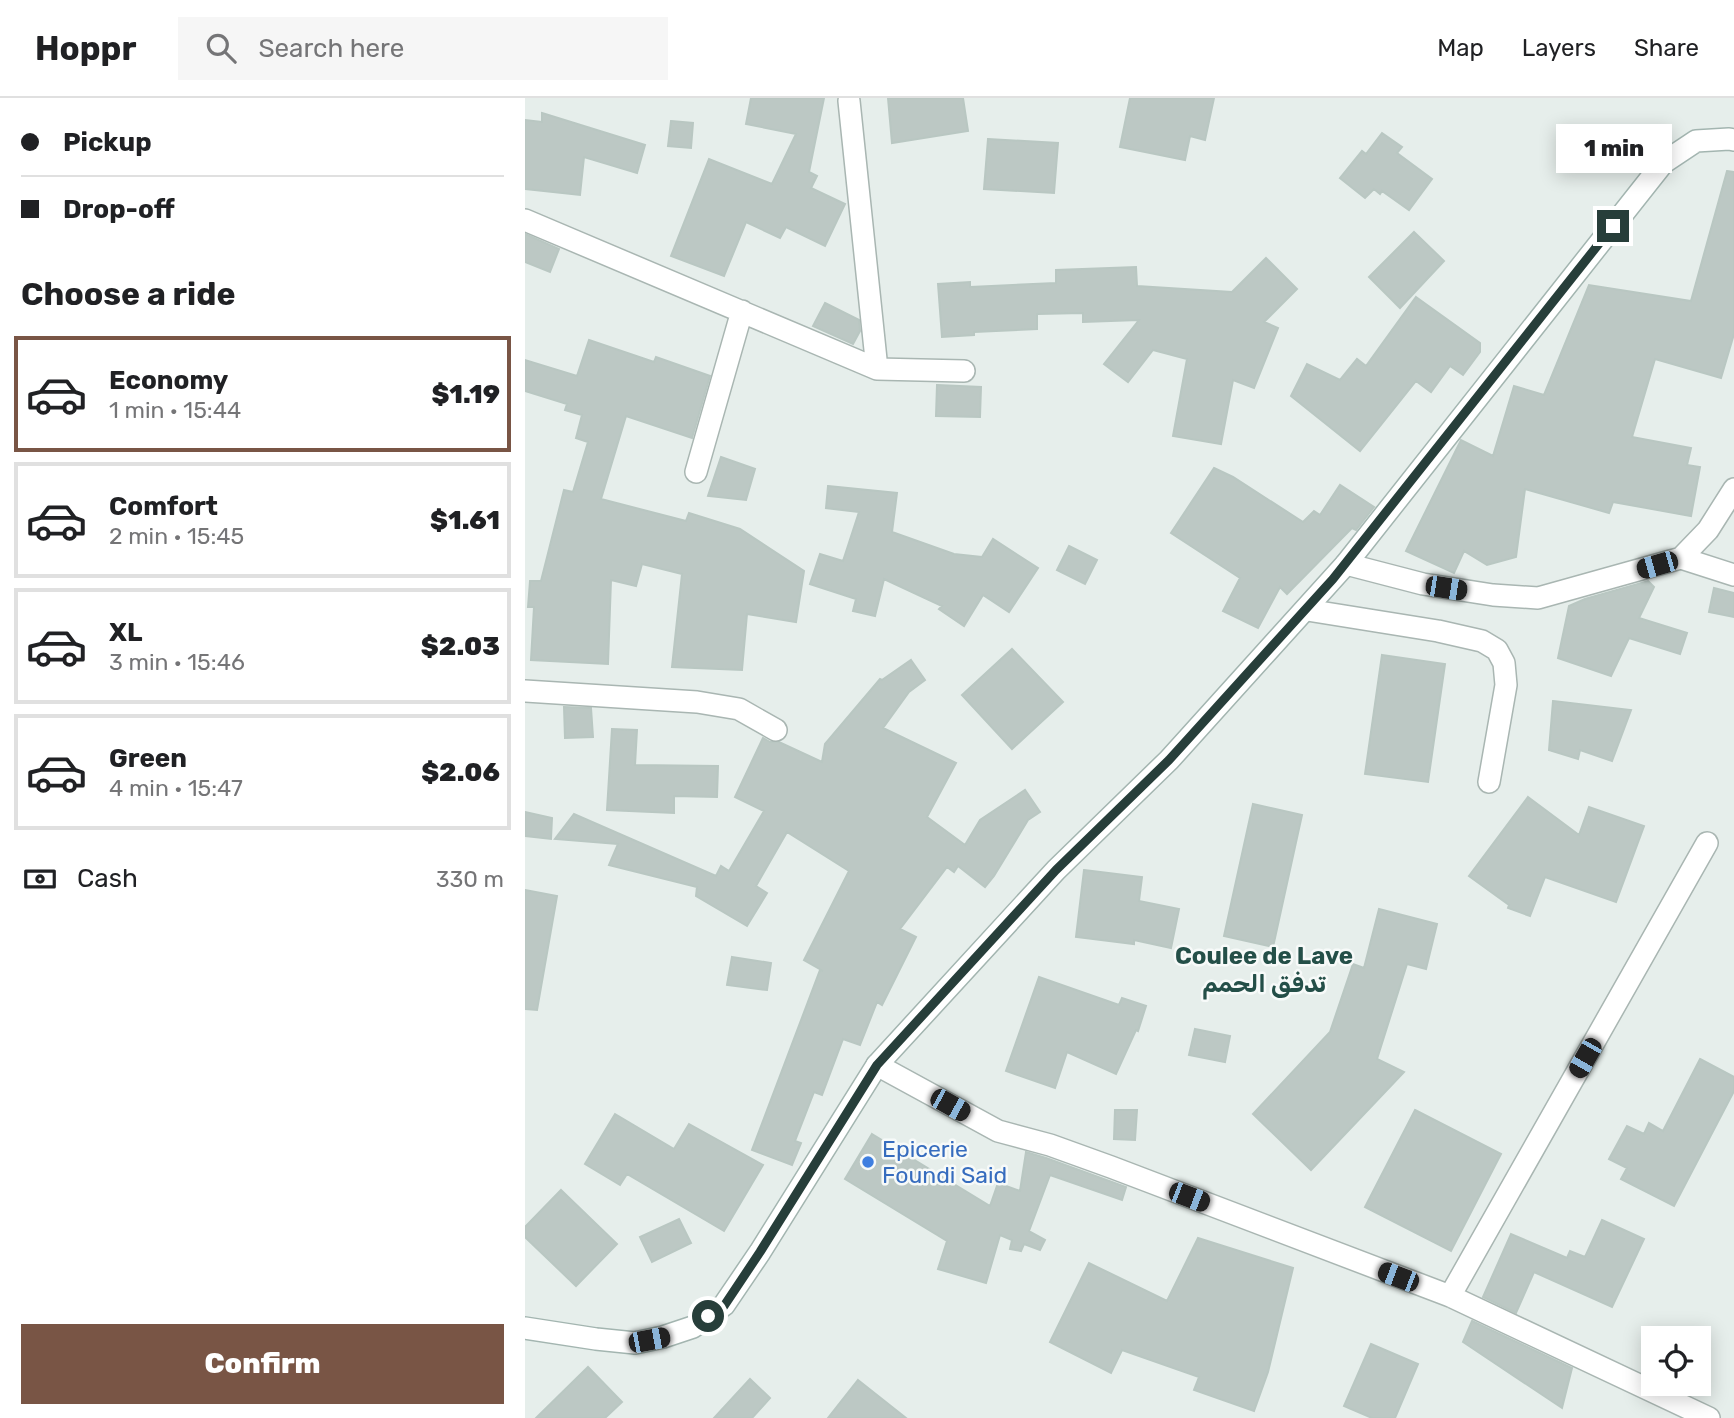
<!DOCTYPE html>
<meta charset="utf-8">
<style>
:root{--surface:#fff;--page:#f6f6f6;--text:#202124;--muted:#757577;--line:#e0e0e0;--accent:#795545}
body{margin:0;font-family:Rubik,Vazirmatn,sans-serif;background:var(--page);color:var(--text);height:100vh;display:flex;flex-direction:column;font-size:26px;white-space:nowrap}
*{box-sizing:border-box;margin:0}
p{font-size:23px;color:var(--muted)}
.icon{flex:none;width:38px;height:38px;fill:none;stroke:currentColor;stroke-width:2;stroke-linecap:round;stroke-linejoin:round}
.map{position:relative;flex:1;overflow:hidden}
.details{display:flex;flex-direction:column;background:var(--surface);width:525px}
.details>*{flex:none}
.hud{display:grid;align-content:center;height:154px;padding:0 21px;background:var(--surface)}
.buttons{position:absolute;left:1116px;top:1228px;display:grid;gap:14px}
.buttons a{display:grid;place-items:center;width:70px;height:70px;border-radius:0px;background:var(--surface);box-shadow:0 4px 18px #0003;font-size:35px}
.end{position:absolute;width:32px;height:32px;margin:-16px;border:9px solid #273e3a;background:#fff;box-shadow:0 0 0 4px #fff}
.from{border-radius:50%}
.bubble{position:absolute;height:49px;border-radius:0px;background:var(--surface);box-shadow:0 4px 18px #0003;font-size:23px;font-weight:800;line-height:49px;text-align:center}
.car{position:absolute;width:21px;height:42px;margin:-21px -10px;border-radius:9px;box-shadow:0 0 5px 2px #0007;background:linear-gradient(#222 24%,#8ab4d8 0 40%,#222 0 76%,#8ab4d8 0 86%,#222 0)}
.hud b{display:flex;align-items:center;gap:24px;height:66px;font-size:26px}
.hud b+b{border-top:2px solid var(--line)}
.hud i{width:18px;height:18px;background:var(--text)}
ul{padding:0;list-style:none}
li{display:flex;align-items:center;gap:21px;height:116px;margin:0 14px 10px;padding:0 7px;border:4px solid var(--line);border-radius:0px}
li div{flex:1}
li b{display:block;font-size:26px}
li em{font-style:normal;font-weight:800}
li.selected{border-color:var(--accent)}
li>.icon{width:63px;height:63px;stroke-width:1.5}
h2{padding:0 21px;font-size:32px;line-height:84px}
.pay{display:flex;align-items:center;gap:18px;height:77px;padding:0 21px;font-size:26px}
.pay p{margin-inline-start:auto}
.primary-button{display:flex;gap:14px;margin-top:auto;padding:14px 21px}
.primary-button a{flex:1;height:80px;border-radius:0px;background:var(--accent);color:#fff;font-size:28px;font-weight:800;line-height:80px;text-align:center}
header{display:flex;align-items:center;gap:42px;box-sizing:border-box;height:98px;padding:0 35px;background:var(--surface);border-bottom:2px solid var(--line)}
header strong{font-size:33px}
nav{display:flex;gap:38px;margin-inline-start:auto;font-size:24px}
.search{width:490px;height:63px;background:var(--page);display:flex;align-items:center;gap:18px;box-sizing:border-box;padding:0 24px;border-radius:0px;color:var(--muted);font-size:26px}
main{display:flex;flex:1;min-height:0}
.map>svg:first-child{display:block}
</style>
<header>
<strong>Hoppr</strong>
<div class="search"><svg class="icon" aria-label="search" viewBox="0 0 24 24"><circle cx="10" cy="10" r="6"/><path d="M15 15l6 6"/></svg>Search here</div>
<nav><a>Map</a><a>Layers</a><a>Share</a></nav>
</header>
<main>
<section class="details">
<div class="hud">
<b><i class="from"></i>Pickup</b>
<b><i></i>Drop-off</b>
</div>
<h2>Choose a ride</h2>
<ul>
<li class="selected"><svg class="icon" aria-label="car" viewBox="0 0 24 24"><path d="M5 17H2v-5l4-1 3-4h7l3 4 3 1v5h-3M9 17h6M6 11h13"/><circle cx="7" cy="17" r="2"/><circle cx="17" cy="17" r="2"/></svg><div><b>Economy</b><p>1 min · 15:44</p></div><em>$1.19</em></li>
<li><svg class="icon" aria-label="car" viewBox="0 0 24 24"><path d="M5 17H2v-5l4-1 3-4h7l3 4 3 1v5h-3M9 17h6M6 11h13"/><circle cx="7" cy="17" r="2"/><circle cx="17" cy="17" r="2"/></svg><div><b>Comfort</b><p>2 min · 15:45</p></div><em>$1.61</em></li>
<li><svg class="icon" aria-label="car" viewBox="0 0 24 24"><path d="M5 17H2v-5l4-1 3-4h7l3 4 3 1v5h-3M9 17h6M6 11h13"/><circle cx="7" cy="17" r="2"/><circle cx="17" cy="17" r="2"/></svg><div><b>XL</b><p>3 min · 15:46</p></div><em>$2.03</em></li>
<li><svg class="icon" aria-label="car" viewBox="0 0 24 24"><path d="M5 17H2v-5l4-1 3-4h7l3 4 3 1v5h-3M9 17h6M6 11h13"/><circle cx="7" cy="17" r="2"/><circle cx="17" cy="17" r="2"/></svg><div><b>Green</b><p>4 min · 15:47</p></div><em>$2.06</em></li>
</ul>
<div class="pay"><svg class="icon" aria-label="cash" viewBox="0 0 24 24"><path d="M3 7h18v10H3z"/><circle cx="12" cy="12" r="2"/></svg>Cash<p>330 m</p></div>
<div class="primary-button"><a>Confirm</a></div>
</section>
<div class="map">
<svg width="1209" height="1320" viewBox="0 0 1209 1320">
<rect width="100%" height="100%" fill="#e6eeeb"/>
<path fill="#bcc8c4" stroke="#b9c7c2" stroke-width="2" d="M226,0H299L284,74L292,78L286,90L320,106L300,148L261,129L255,140L221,124L199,178L146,158L184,61L247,86L271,36L221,26Z
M363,0H438L443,33L367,45Z
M605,0H689L680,42L665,38L660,62L595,49Z
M17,15L120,47L112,75L59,59L55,97L0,91V22L17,24Z
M146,23L168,25L166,50L143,48Z
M857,35L877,49L872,55L907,81L884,112L857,93L855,96L849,91L840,100L815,80L837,53L841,56Z
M463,41L533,45L529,95L459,91Z
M1202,73L1209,74V236L1196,280L1130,261L1107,339L1166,350L1162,367L1175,369L1166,418L1088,404L1084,415L1000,391L991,459L962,467L939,453L929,475L881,453L936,342L968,358L989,288L1019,297L1064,187L1166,203Z
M889,134L919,163L875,210L844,179Z
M0,136L34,151L25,174L0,164Z
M741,160L772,191L739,224L753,230L729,290L708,282L696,346L648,338L662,261L628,252L603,284L579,266L614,222L558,224V215L512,216V231L449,234V237L417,239L413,186L445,184V189L531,185V172L611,169L612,188L707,194Z
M891,199L955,245V254L938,277L925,268L906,294L891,283L835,353L766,298L782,266L815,282L832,261L841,268Z
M300,205L334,222L335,233L328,246L288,228Z
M64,242L129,264L131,259L185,278L167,340L101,318L76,401L161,423L164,415L215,431L279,473L271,524L222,516L217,572L147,569L157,476L117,466L111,488L86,482L83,566L6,562L9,509H3L5,483H16L39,392L48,394L63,344L51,340L57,317L40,312L42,306L0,293V262L52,278Z
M412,287L456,289L455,319L411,318Z
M196,359L230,371L221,402L183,398Z
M689,370L708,379L778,424L789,413L795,417L815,387L849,409L831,432L827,430L762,496L755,489L733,530L698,513L715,480L646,435Z
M303,388L372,395L367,434L429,456L457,459L468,441L513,470L484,514L458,497L439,528L414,511L417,508L359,481L350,518L328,513L331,501L285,486L295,456L318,463L334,414L301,410Z
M544,448L572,462L560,486L532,472Z
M1123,483L1129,489L1114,520L1162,535L1155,556L1104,540L1086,578L1033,560L1044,508L1060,501Z
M1189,490L1209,495V519L1184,514Z
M487,551L538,604L487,651L437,597Z
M857,557L920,566L903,684L840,676Z
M386,562L400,582L384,594L358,630L431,665L402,719L440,747L455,722L500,692L515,714L503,722L469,778L460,789L433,768L429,774L422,769L375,831L391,839L357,907L352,904L335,947L318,941L297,997L289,994L270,1043L276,1045L267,1067L227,1052L295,872L298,873L279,862L324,773L262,734L231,788L242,795L222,828L171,798L172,789L84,767L93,746L30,741L49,716L191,778L196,768L204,773L239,713L210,699L238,640L245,644H254L297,664L300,646L355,581L357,582Z
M1028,603L1106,612L1087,663L1055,652L1053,661L1024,652Z
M39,609L66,610L68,639L40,640Z
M87,631L112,632L110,667L193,668L192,699L149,698V715L82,712Z
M1003,699L1054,737L1064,709L1119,728L1091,804L1020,779L1005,818L983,810L984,807L944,778Z
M728,706L777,717L748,849L699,838Z
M0,714L27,720L26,741L0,738Z
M559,772L617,779L614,803L654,811L646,850L609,842V846L551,839Z
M0,792L32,798L12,912L0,911Z
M854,811L912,826L901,871L882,866L852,961L879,974L786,1072L728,1016L805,934L828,866L839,870Z
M207,859L246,865L242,892L202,887Z
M514,879L594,907L597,900L621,908L613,933L611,932L591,976L542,954L530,990L481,973Z
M670,931L705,938L700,964L664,957Z
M1175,961L1209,979V993L1149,1108L1096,1081L1102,1070L1084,1061L1102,1028L1119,1036L1124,1025L1138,1033Z
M590,1012H612L610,1042L589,1041Z
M890,1012L976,1056L926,1153L840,1109Z
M90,1016L149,1051L164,1026L238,1067L199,1133L102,1076L95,1087L60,1066Z
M347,1036L465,1108L473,1085L495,1093L501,1054L521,1060L601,1089L597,1102L525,1077L504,1133L520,1142L515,1152L499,1146L496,1153L485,1151L487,1142L475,1137L461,1185L413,1171L422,1143L320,1081Z
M36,1092L92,1146L51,1188L0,1139V1129Z
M154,1121L166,1145L127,1164L115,1139Z
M1077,1122L1119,1141L1087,1209L1009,1174L991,1215L958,1199L986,1136L1042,1160L1045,1153L1060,1159Z
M673,1140L768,1170L743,1274L729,1313L669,1292L674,1279L597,1252L586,1275L525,1244L564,1165L642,1203Z
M947,1223L1047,1270L1037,1310L938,1244Z
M846,1246L893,1266L870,1320H847L819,1308Z
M63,1269L97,1304L80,1320H11Z
M225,1281L245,1300L227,1320H189Z
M333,1282L381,1320H303Z"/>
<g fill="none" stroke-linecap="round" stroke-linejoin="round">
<defs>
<path id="street" d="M324,3L352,271
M0,122L352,271L439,273
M171,374L217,213
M1156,460L1209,477
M821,466L898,486L968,497L1013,500L1156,460L1183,432L1209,391
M782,512L913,533L957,543L972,552L979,565L981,587L964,684
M0,593L172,604L214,611L251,632
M352,967L473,1033L525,1047L586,1069L925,1198L1184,1320
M925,1198L1182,745"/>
<path id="secondary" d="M0,1230L71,1241L110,1245L138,1239L168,1229L199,1207L235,1154L352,967L531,772L644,662L821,466L1138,65L1171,43L1204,41L1209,42"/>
</defs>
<use href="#street" stroke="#a9b6b2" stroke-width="24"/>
<use href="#secondary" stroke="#a3b5b0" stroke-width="24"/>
<use href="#street" stroke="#fff" stroke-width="21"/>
<use href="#secondary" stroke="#fff" stroke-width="21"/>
</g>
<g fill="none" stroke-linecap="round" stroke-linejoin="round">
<path stroke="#273e3a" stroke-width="9" d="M183,1218L199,1208L235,1154L352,967L531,772L644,662L808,481L1088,128"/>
</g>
<circle fill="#3f7fe0" stroke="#f7faf9" stroke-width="2.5" cx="343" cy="1064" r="7"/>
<g text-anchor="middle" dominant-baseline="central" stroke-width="5" stroke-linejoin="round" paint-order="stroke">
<g font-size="23" fill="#366cbe" stroke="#f7faf9" text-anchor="start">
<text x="357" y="1051">Epicerie<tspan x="357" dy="26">Foundi Said</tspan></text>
</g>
<g font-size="24" font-weight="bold" fill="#244f48" stroke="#f7faf9">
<text x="739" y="858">Coulee de Lave<tspan x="739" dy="28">تدفق الحمم</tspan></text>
</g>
</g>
</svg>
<div class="buttons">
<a><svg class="icon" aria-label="locate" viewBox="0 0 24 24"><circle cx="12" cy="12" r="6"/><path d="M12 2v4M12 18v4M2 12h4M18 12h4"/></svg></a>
</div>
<i class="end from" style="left:183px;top:1218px"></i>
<i class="end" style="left:1088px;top:128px"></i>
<div class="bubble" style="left:1031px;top:26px;width:116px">1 min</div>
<i class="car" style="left:1132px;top:467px;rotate:254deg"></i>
<i class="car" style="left:921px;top:490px;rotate:99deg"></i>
<i class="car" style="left:1060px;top:960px;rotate:210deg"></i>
<i class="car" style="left:425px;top:1007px;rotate:119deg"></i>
<i class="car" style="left:664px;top:1099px;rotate:111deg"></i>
<i class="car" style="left:873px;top:1179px;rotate:291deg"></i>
<i class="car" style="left:124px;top:1242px;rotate:79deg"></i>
</div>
</main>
